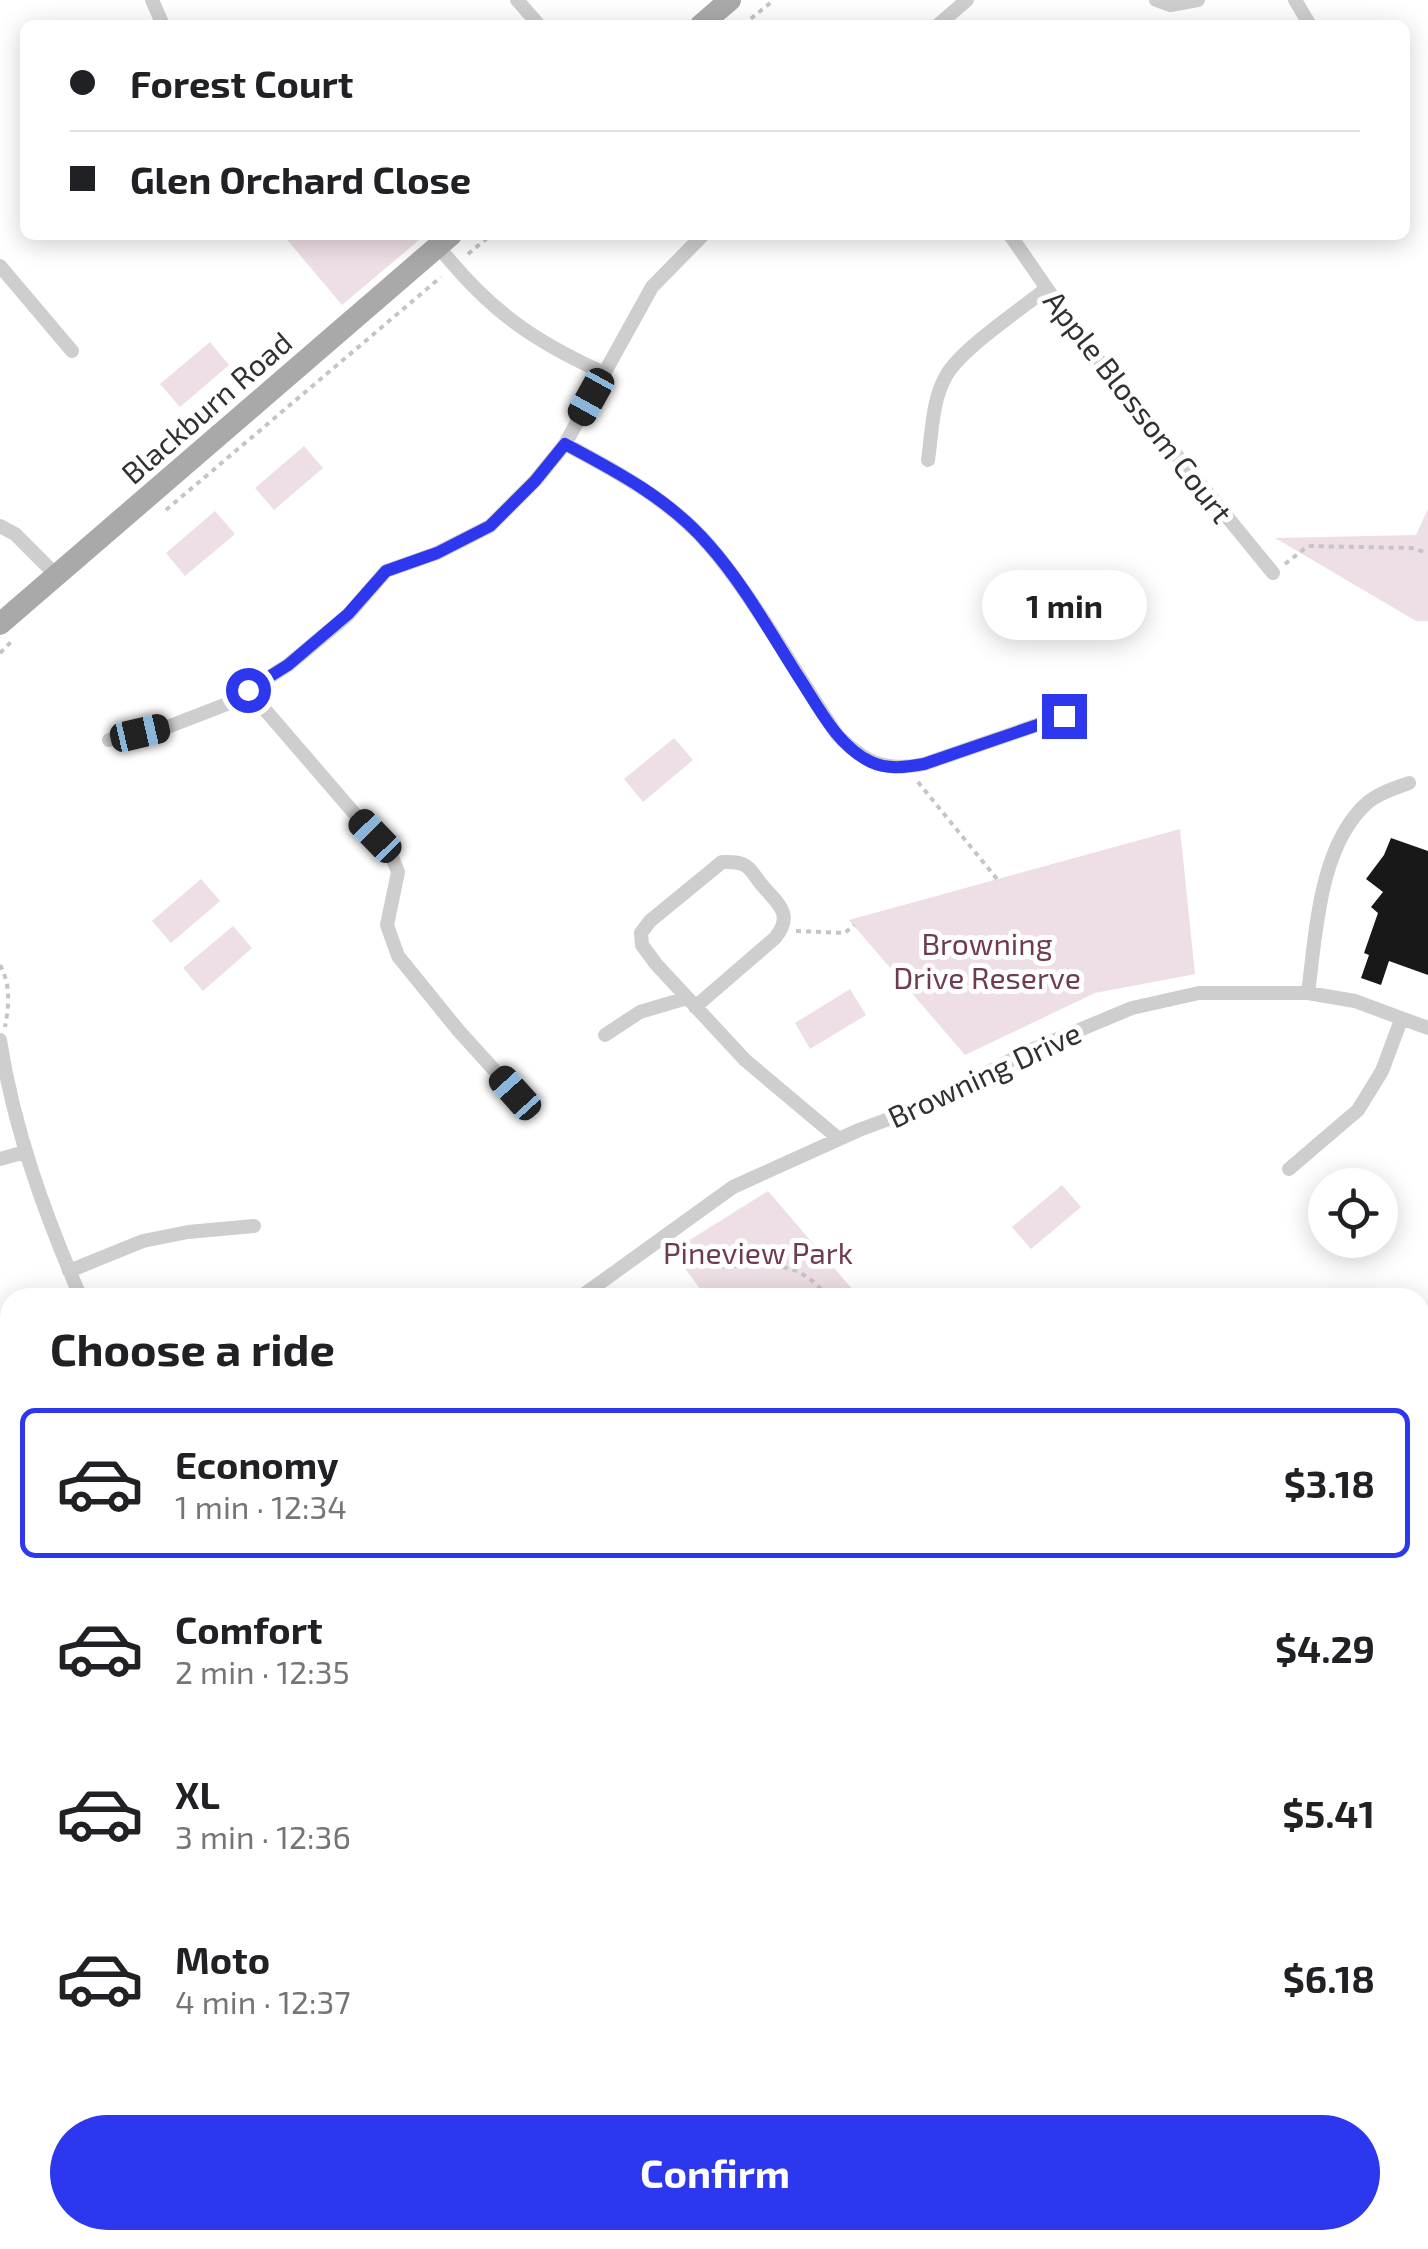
<!DOCTYPE html>
<meta charset="utf-8">
<style>
:root{--surface:#fff;--page:#f6f6f6;--text:#202124;--muted:#757577;--line:#e0e0e0;--accent:#2c37ee}
body{margin:0;font-family:"Exo 2",sans-serif;background:var(--page);color:var(--text);height:100vh;display:flex;flex-direction:column;font-size:38px;white-space:nowrap}
*{box-sizing:border-box;margin:0}
p{font-size:32px;color:var(--muted)}
.icon{flex:none;width:55px;height:55px;fill:none;stroke:currentColor;stroke-width:2;stroke-linecap:round;stroke-linejoin:round}
.map{position:relative;flex:1;overflow:hidden}
.sheet{position:absolute;left:0px;top:1288px;width:1430px;height:962px;display:flex;flex-direction:column;background:var(--surface);border-radius:30px 30px 0 0;box-shadow:0 5px 25px #0003}
.sheet>*{flex:none}
.banner{position:absolute;left:20px;top:20px;width:1390px;height:220px;border-radius:15px;box-shadow:0 5px 25px #0003;display:grid;align-content:center;height:220px;padding:0 50px;background:var(--surface)}
.buttons{position:absolute;left:1308px;top:1168px;display:grid;gap:20px}
.buttons a{display:grid;place-items:center;width:90px;height:90px;border-radius:50%;background:var(--surface);box-shadow:0 5px 25px #0003;font-size:50px}
.end{position:absolute;width:45px;height:45px;margin:-22px;border:12px solid #2c37ee;background:#fff;box-shadow:0 0 0 5px #fff}
.from{border-radius:50%}
.bubble{position:absolute;height:70px;border-radius:35px;background:var(--surface);box-shadow:0 5px 25px #0003;font-size:32px;font-weight:700;line-height:70px;text-align:center}
.car{position:absolute;width:30px;height:60px;margin:-30px -15px;border-radius:12px;box-shadow:0 0 8px 2px #0007;background:linear-gradient(#222 24%,#8ab4d8 0 40%,#222 0 76%,#8ab4d8 0 86%,#222 0)}
.banner b{display:flex;align-items:center;gap:35px;height:95px;font-size:38px}
.banner b+b{border-top:2px solid var(--line)}
.banner i{width:25px;height:25px;background:var(--text)}
ul{padding:0;list-style:none}
li{display:flex;align-items:center;gap:30px;height:150px;margin:0 20px 15px;padding:0 30px;border:5px solid transparent;border-radius:15px}
li div{flex:1}
li b{display:block;font-size:38px}
li em{font-style:normal;font-weight:700}
li.on{border-color:var(--accent)}
li>.icon{width:90px;height:90px;stroke-width:1.5}
h2{padding:0 50px;font-size:45px;line-height:120px}
.action{display:flex;gap:20px;margin-top:auto;padding:20px 50px}
.action a{flex:1;height:115px;border-radius:60px;background:var(--accent);color:#fff;font-size:40px;font-weight:700;line-height:115px;text-align:center}
.map>svg:first-child{display:block}
</style>
<div class="map">
<svg width="1428" height="2249" viewBox="0 0 1428 2249">
<rect width="100%" height="100%" fill="#fff"/>
<path fill="#eedee6" d="M283,235H425L342,305Z
M210,342L229,365L180,407L160,384Z
M304,446L323,468L274,510L255,488Z
M1428,509V621H1416L1275,538L1416,535Z
M215,511L235,534L185,576L166,553Z
M674,738L693,760L643,802L624,779Z
M1180,829L1195,974L1095,993L965,1055L849,920Z
M201,879L220,901L171,943L152,921Z
M233,926L252,948L203,991L183,968Z
M850,989L866,1015L810,1049L795,1023Z
M1062,1185L1081,1207L1031,1249L1012,1227Z
M768,1191L859,1297H706L672,1251Z"/>
<path fill="#181818" d="M1391,838L1428,851V975L1389,961L1381,985L1361,978L1369,955L1364,953L1378,913L1371,907L1383,892L1366,879L1384,855Z"/>
<g fill="none" stroke-linecap="round" stroke-linejoin="round">
<path stroke="#c5c5c5" stroke-width="4" stroke-dasharray="5 5" stroke-linecap="butt" d="M743,25L774,0
M468,254L491,235
M166,510L441,277
M1285,564L1308,546L1411,548L1428,553
M0,653L11,642
M918,782L997,879
M796,931L845,933L854,925
M0,965C11,985 9,1005 5,1027
M682,1242C685,1246 688,1251 692,1255C726,1286 784,1237 828,1298
M1420,1608L1428,1605
M0,1865L10,1859"/>
<path stroke="#cecece" stroke-width="14" d="M152,0L163,25
M517,0L539,25
M1156,0L1170,5L1198,0
M1295,0L1310,25
M938,25L967,0
M1010,235L1084,342L1273,573
M438,246C488,309 531,340 604,373
M0,266L72,351
M565,444C616,471 670,500 709,545C758,603 795,673 838,736C867,763 884,772 924,764L1063,716
M928,460C932,433 932,400 946,376C960,350 1021,309 1046,289
M0,526L15,534L57,576
M248,690L360,820L390,852L398,872L387,925L398,956L458,1030L515,1093
M109,740L170,726L227,704L288,665L348,615L386,571L437,553L490,526L535,481L565,444L652,287L703,235
M1308,993C1316,933 1319,846 1367,803C1378,793 1396,788 1409,783
M695,1007L775,938C795,914 777,903 761,884C757,879 751,869 746,866C739,861 729,862 722,862L650,921L641,933L642,945L656,964L745,1060L839,1139
M605,1035L640,1012L687,998
M0,1040C14,1130 45,1215 81,1298
M0,1159L25,1152
M1289,1169L1358,1110L1382,1071L1401,1020
M69,1271L143,1241L188,1232L254,1226
M579,1298L733,1187L859,1130L932,1103L1024,1053L1132,1008L1199,993H1308L1355,1001L1428,1028
M1420,1386L1428,1395
M0,1439L10,1433
M0,1782L10,1798
M0,1839L10,1833
M1420,1842L1428,1849
M0,2109L10,2113
M341,2240L360,2249
M700,2240L708,2249
M1081,2240L1089,2249
M295,2249L298,2240
M662,2249L672,2240"/>
<path stroke="#a9a9a9" stroke-width="22" d="M701,25L730,0
M0,624L451,235"/>
</g>
<g fill="none" stroke-linecap="round" stroke-linejoin="round">
<path stroke="#2c37ee" stroke-width="12" d="M248,690L288,665L348,614L386,571L437,553L490,526L535,481L565,444C616,471 669,499 708,544C743,583 770,632 798,676C818,706 837,746 871,762C888,770 907,767 924,764L1064,716"/>
</g>
<g text-anchor="middle" dominant-baseline="central" stroke-width="10" stroke-linejoin="round" paint-order="stroke">
<g font-size="30" fill="#313131" stroke="#fff">
<text transform="translate(1139 406) rotate(52)">Apple Blossom Court</text>
<text transform="translate(206 407) rotate(-41)">Blackburn Road</text>
<text transform="translate(984 1074) rotate(-25)">Browning Drive</text>
</g>
<g font-size="30" fill="#6f3b53" stroke="#fff">
<text x="987" y="943">Browning<tspan x="987" dy="34">Drive Reserve</tspan></text>
<text x="758" y="1252">Pineview Park</text>
</g>
</g>
</svg>
<div class="buttons">
<a><svg class="icon" aria-label="locate" viewBox="0 0 24 24"><circle cx="12" cy="12" r="6"/><path d="M12 2v4M12 18v4M2 12h4M18 12h4"/></svg></a>
</div>
<i class="end from" style="left:248px;top:690px"></i>
<i class="end" style="left:1064px;top:716px"></i>
<div class="bubble" style="left:982px;top:570px;width:165px">1 min</div>
<i class="car" style="left:591px;top:397px;rotate:209deg"></i>
<i class="car" style="left:140px;top:733px;rotate:77deg"></i>
<i class="car" style="left:375px;top:836px;rotate:316deg"></i>
<i class="car" style="left:515px;top:1093px;rotate:318deg"></i>
<div class="banner">
<b><i class="from"></i>Forest Court</b>
<b><i></i>Glen Orchard Close</b>
</div>
<section class="sheet">
<h2>Choose a ride</h2>
<ul>
<li class="on"><svg class="icon" aria-label="car" viewBox="0 0 24 24"><path d="M5 17H2v-5l4-1 3-4h7l3 4 3 1v5h-3M9 17h6M6 11h13"/><circle cx="7" cy="17" r="2"/><circle cx="17" cy="17" r="2"/></svg><div><b>Economy</b><p>1 min · 12:34</p></div><em>$3.18</em></li>
<li><svg class="icon" aria-label="car" viewBox="0 0 24 24"><path d="M5 17H2v-5l4-1 3-4h7l3 4 3 1v5h-3M9 17h6M6 11h13"/><circle cx="7" cy="17" r="2"/><circle cx="17" cy="17" r="2"/></svg><div><b>Comfort</b><p>2 min · 12:35</p></div><em>$4.29</em></li>
<li><svg class="icon" aria-label="car" viewBox="0 0 24 24"><path d="M5 17H2v-5l4-1 3-4h7l3 4 3 1v5h-3M9 17h6M6 11h13"/><circle cx="7" cy="17" r="2"/><circle cx="17" cy="17" r="2"/></svg><div><b>XL</b><p>3 min · 12:36</p></div><em>$5.41</em></li>
<li><svg class="icon" aria-label="car" viewBox="0 0 24 24"><path d="M5 17H2v-5l4-1 3-4h7l3 4 3 1v5h-3M9 17h6M6 11h13"/><circle cx="7" cy="17" r="2"/><circle cx="17" cy="17" r="2"/></svg><div><b>Moto</b><p>4 min · 12:37</p></div><em>$6.18</em></li>
</ul>
<div class="action"><a>Confirm</a></div>
</section>
</div>
